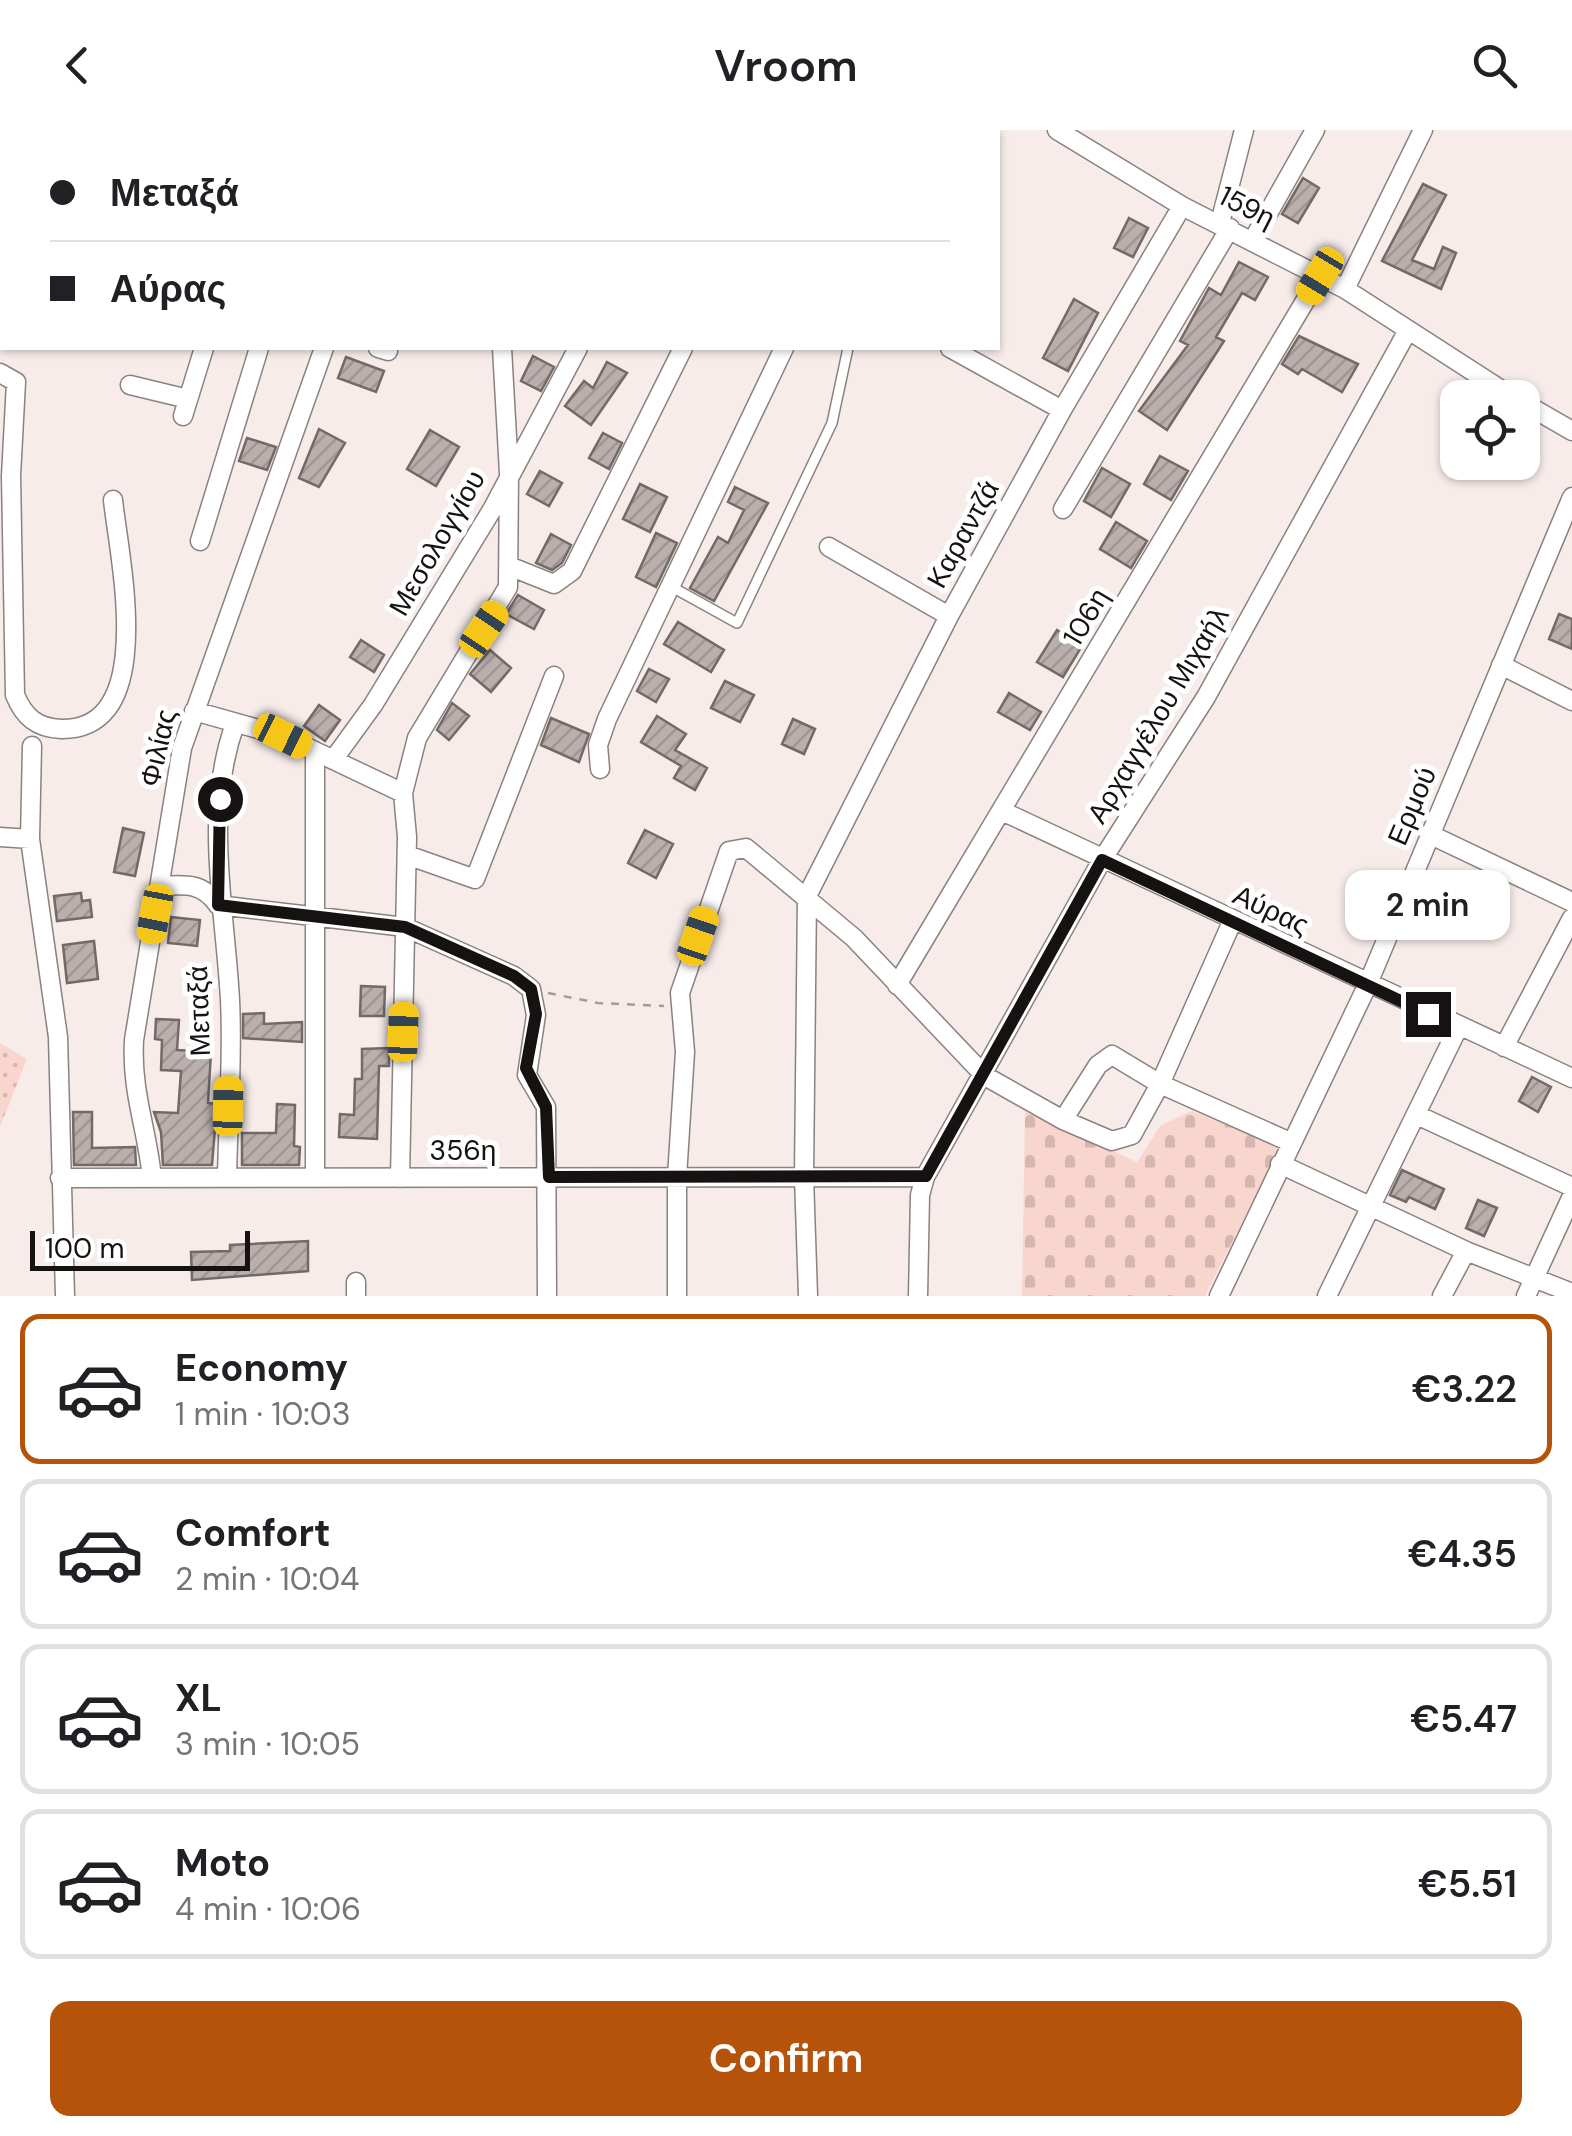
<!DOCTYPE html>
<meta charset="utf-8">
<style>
:root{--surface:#fff;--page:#f6f6f6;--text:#202124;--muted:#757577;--line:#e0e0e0;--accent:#b45309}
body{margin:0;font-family:"DM Sans",sans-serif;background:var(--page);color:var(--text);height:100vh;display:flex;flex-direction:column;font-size:38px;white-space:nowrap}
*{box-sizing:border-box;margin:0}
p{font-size:32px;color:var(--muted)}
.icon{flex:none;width:55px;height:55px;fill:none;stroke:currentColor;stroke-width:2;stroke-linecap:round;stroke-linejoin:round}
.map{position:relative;height:1166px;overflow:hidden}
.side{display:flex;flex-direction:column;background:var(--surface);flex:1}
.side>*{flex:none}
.hud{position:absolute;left:0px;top:0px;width:1000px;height:220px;box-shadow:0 2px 8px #0004;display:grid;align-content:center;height:220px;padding:0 50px;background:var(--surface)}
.fabs{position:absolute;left:1440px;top:250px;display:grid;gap:20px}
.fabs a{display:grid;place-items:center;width:100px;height:100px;border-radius:20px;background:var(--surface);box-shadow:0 2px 8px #0004;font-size:50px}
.scale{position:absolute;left:30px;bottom:25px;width:220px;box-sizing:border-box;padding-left:10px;border:5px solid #161211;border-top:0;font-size:28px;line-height:35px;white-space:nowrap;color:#161211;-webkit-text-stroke:8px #fff;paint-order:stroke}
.end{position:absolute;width:45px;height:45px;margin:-22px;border:12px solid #161211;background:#fff;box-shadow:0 0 0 5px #fff}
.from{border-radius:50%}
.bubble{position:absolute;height:70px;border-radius:20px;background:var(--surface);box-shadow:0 2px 8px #0004;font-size:32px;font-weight:600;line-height:70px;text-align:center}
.car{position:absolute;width:30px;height:60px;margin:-30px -15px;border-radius:12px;box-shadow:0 0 8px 2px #0007;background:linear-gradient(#f5c518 24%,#345 0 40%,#f5c518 0 76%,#345 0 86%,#f5c518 0)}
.hud b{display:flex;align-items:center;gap:35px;height:95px;font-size:38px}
.hud b+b{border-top:2px solid var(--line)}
.hud i{width:25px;height:25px;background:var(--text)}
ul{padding:18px 0 0;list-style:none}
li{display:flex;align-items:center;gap:30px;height:150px;margin:0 20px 15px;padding:0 30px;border:5px solid var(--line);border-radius:20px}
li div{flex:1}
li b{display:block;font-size:38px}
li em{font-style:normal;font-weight:600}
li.selected{border-color:var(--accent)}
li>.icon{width:90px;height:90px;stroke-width:1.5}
.action{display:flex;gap:20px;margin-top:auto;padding:20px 50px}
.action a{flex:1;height:115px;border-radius:20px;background:var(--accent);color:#fff;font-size:40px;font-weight:600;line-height:115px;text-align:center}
header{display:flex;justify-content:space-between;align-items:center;height:130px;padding:0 50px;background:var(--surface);font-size:45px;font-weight:600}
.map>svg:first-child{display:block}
</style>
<header><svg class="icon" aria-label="back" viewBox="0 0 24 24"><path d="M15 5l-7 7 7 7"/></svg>Vroom<svg class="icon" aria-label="search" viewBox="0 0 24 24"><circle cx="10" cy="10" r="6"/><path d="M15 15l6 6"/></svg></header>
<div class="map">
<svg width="1572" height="1166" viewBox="0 0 1572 1166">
<defs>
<pattern id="grass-dots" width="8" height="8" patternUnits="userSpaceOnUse" patternTransform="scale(2.5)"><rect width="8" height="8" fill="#f9d6cd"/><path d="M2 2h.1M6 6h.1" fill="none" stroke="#d5b7af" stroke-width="1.8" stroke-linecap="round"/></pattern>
<pattern id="cemetery-stones" width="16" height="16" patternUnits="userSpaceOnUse" patternTransform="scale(2.5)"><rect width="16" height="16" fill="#f9d6cd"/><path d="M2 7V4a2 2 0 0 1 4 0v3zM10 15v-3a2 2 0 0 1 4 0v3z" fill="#d5b7af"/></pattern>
<pattern id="building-hatch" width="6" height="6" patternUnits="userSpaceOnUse" patternTransform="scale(2.5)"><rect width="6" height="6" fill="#baafad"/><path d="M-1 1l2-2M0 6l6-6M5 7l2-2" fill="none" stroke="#9f9694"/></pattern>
</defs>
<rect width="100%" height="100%" fill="#f7ece9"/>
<path fill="url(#grass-dots)" d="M0,913L27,929L0,997Z"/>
<path fill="url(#cemetery-stones)" d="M1025,981L1137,1032L1161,995L1192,981L1280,1017L1205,1166H1022Z"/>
<path fill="url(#building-hatch)" stroke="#736a68" stroke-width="2.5" d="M1303,48L1319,58L1298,93L1282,84Z
M1423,54L1446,65L1412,130L1434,139L1443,117L1456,123L1441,159L1382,131Z
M1129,88L1148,98L1133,127L1114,118Z
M1239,132L1268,147L1255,170L1242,163L1216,207L1224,211L1167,300L1139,281L1188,215L1180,211L1209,158L1221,165Z
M1074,169L1098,183L1068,241L1043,228Z
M1299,206L1358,234L1342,262L1302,239L1298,244L1282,234Z
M533,226L554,237L541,261L521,251Z
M346,227L384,241L376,262L338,248Z
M607,232L627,243L591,295L565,276L584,251L593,258Z
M319,299L345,313L319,357L299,348Z
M430,300L459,317L436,356L407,339Z
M603,303L622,313L609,339L589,328Z
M247,308L276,317L267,340L239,331Z
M1160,326L1188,341L1171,370L1144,354Z
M1102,338L1130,354L1111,387L1084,371Z
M540,341L562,353L549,376L527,364Z
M640,354L667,367L650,402L623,389Z
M735,357L768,373L714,471L690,458L718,407L728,413L744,380L728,372Z
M1116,392L1147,411L1131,438L1100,419Z
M656,403L677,413L656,457L636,447Z
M551,404L571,415L562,433L552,440L536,433Z
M518,465L544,480L534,499L506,484Z
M1559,484L1572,489V519L1549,509Z
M678,492L724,520L711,542L664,514Z
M1057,500L1082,516L1063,547L1037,532Z
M361,510L384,525L374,542L350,527Z
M490,520L511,538L491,562L470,544Z
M649,539L669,549L656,572L637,561Z
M725,551L754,565L740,592L711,578Z
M1009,563L1041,582L1030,600L998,582Z
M452,573L469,586L449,610L437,600Z
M319,575L340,590L325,611L304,596Z
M657,586L686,604L675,620L707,638L695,660L674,648L681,636L641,612Z
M551,588L589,604L579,632L541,615Z
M793,589L815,599L804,624L782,614Z
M123,698L144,703L135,746L114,742Z
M645,700L673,714L656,748L628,733Z
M81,763L82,771L90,770L92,787L57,791L54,766Z
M171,787L200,790L197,816L168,813Z
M94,811L98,849L67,853L63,815Z
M361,856L385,857L384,886H360Z
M264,883V894L302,892V912L243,908V884Z
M156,889L179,890L177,920L211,922L208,973L217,974L212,1035H163L161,1002L154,982L178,983L181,941L161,940L162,910L155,909Z
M389,918V936H379L377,1009L339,1007L340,984L354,985L355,949H362V919Z
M1532,947L1551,957L1538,982L1519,971Z
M277,974L295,975L294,1016L300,1017L299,1035H242V1003H276Z
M73,982H92V1018L135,1017L136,1035H74Z
M1402,1040L1444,1059L1435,1079L1409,1067L1406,1072L1390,1065Z
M1478,1070L1497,1078L1484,1106L1466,1098Z
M308,1111V1141L192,1150L191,1122L230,1121V1115Z"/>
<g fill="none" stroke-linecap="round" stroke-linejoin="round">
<defs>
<path id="lane" d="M672,457L737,493L832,293L848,218"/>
<path id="street" d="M1057,0L1182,76L1345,159L1514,268
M24,2L25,0
M285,2L287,0
M331,2L333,0
M414,2L415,0
M563,2L564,0
M686,2L687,0
M790,2L791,0
M900,2L902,0
M0,52L2,47
M1220,93L1244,0
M1253,110L1315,0
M1345,159L1423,0
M378,218L388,221
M950,218L1062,280
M0,243L16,252L11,346L15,565C24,587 37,598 61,599C159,601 119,428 113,370
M130,255L188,269
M1522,272L1572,301
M183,286L204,218
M1063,379L1230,98
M200,411L259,218
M829,417L949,486
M509,436L554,454L572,441L683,218
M1501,535L1572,571
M194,581L283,606L403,663
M32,616L30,709L58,907L65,1166
M333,630L373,575L493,378L578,218
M600,639L598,615L607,589L784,218
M1002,681L1572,948
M1429,704L1572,772
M0,707L30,709
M407,725L475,749L554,546
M161,756C186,754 203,753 218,775L405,797L514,846L531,859L536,885L527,945L546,977L547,1166
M897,855L1320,146
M1504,917L1572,788
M1417,985L1572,1057
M1063,990L1098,935L1112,925L1160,954L1290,1012
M1280,1034L1466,1121L1572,1163
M60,1048L925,1047
M152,1048C147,998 131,962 134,910L182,618L324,218
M227,1048C228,989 233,928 230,870C225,778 203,683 235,594
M315,1048V621
M400,1048L407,707L403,663L417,608L508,457L509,343L502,218
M356,1166V1152
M677,1166V1047L685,922L680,863L729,721L746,718L854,808L985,946L1063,990L1112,1011L1132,1005L1160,954L1232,792
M808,1166L804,1047L807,766L949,486L1062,280L1182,76
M918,1166L920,1065L925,1047L1102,730L1206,567L1407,202
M1219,1166L1367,856L1572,367
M1327,1166L1458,898
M1442,1166L1466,1121
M1526,1166L1572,1066"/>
</defs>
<use href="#lane" stroke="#8b817f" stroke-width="12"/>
<use href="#street" stroke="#8b817f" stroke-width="21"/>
<path stroke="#a59c9a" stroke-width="2.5" stroke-dasharray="8 8" stroke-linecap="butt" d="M548,863L598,873L664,876"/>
<use href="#lane" stroke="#fff" stroke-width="9"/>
<use href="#street" stroke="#fff" stroke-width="18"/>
</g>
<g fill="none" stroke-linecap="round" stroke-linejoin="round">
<path stroke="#161211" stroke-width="12" d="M220,669L218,775L405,797L514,846L531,859L536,884L526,938L546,977L549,1047L926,1046L1102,730L1428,884"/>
</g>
<g text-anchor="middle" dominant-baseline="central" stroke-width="10" stroke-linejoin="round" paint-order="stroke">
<g font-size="28" fill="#161211" stroke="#fff">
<text transform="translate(1247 77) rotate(27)">159η</text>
<text transform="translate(963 404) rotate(-61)">Καραντζά</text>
<text transform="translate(437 413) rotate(-60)">Μεσολογγίου</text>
<text transform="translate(1086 487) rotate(-59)">106η</text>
<text transform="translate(1158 585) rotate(-59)">Αρχαγγέλου Μιχαήλ</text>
<text transform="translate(158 618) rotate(-77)">Φιλίας</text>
<text transform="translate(1412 676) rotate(-67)">Ερμού</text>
<text transform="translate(1271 780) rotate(25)">Αύρας</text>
<text transform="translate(199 881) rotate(-92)">Μεταξά</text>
<text x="463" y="1020">356η</text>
</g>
</g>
</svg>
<div class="fabs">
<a><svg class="icon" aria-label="locate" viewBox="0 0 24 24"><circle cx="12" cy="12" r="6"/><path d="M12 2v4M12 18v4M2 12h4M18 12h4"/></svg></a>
</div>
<div class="scale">100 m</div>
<i class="end from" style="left:220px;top:669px"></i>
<i class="end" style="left:1428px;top:884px"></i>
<div class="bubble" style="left:1345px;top:740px;width:165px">2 min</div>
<i class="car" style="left:1320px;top:146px;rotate:211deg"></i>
<i class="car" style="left:484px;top:499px;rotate:34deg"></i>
<i class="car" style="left:283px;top:606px;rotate:116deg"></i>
<i class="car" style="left:155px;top:784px;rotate:191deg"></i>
<i class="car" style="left:698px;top:806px;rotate:19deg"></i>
<i class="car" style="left:403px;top:902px;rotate:2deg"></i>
<i class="car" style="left:228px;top:976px;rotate:1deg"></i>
<div class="hud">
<b><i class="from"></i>Μεταξά</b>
<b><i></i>Αύρας</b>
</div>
</div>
<section class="side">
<ul>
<li class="selected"><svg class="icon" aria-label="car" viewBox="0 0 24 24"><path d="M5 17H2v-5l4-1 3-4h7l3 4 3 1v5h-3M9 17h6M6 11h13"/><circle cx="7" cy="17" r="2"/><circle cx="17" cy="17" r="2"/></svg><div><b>Economy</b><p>1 min · 10:03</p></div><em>€3.22</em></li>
<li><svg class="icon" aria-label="car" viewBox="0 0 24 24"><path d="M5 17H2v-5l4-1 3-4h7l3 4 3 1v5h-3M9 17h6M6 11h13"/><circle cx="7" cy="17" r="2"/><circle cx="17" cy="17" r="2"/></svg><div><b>Comfort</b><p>2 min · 10:04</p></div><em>€4.35</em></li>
<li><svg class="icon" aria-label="car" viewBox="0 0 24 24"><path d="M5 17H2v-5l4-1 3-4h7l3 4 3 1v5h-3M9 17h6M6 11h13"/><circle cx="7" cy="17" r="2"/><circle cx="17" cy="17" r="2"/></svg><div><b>XL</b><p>3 min · 10:05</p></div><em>€5.47</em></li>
<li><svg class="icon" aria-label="car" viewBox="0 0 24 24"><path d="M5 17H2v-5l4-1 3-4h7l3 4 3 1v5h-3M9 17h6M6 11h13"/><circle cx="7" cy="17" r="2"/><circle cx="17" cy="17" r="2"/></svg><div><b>Moto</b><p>4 min · 10:06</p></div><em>€5.51</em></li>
</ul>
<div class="action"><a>Confirm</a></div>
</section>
